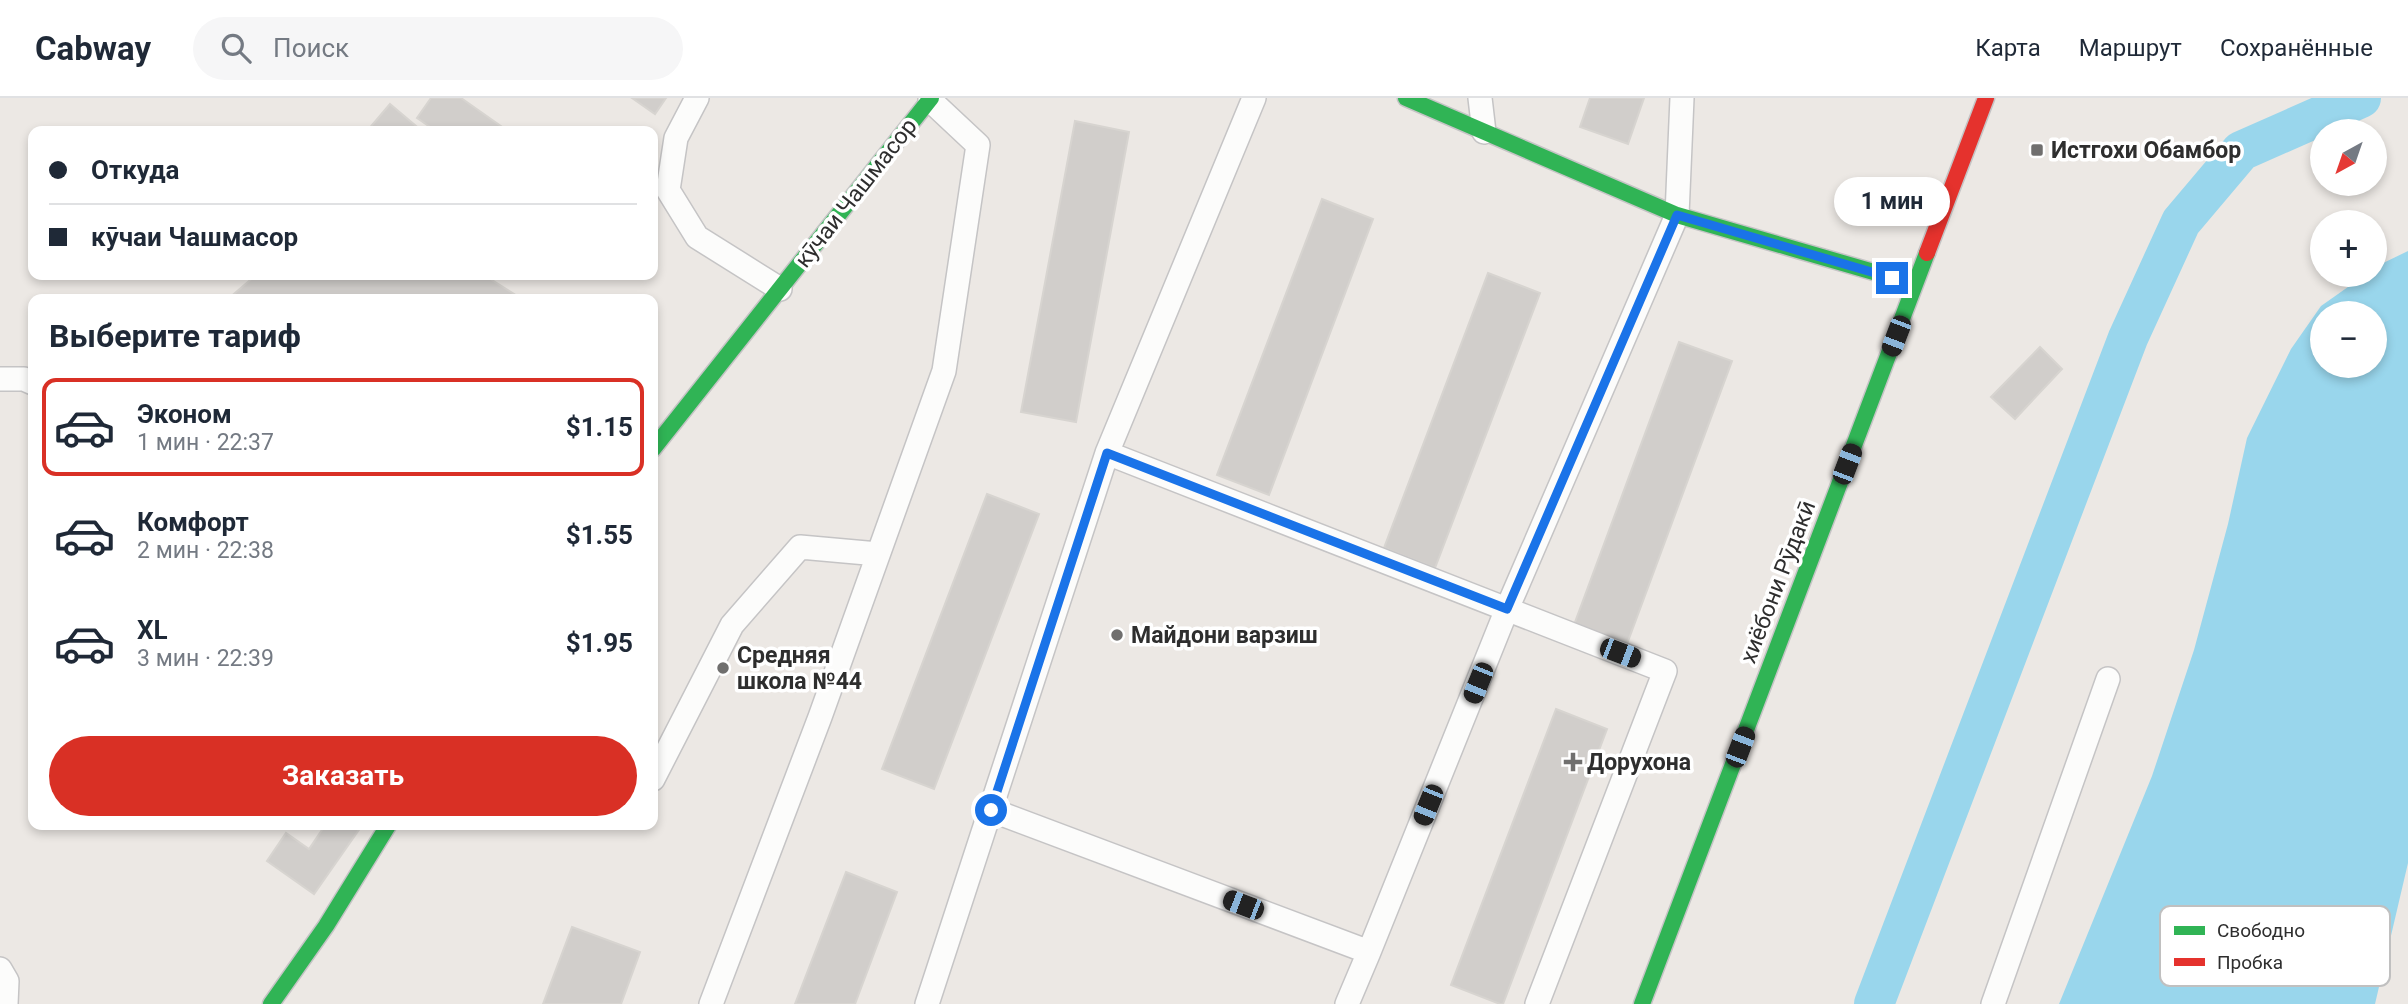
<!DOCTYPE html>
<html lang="ru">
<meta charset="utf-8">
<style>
:root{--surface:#fff;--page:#f6f6f7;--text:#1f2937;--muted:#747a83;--line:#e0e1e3;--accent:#d93025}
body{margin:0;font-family:Roboto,sans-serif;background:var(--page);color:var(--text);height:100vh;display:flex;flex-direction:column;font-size:26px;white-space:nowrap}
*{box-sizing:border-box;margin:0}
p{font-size:23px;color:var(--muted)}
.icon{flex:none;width:38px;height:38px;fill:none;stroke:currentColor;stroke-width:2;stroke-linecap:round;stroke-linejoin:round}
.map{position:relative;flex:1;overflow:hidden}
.details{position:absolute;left:28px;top:196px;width:630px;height:536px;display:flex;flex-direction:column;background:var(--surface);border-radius:14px;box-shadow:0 4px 10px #0003}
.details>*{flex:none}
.hud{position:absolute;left:28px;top:28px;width:630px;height:154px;border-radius:14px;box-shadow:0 4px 10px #0003;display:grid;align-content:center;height:154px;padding:0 21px;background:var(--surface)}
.needle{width:46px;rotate:220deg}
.controls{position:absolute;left:2310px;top:21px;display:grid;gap:14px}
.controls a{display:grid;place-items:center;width:77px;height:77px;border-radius:50%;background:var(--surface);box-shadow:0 4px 10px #0003;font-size:35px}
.end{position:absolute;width:32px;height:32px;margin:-16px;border:9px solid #1a73e8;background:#fff;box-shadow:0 0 0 4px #fff}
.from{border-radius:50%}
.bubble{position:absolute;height:49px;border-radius:24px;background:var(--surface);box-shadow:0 4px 10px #0003;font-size:23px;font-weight:700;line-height:49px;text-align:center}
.car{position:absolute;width:21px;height:42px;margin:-21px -10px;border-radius:9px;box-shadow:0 0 5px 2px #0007;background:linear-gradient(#222 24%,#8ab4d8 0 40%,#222 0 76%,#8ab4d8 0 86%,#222 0)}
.hud b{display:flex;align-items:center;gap:24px;height:66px;font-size:26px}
.hud b+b{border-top:2px solid var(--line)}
.hud i{width:18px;height:18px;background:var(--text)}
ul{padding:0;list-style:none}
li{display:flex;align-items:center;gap:21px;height:98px;margin:0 14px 10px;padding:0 7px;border:4px solid transparent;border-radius:14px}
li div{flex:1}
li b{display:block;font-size:26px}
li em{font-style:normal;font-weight:700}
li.on{border-color:var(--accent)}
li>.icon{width:63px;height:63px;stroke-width:1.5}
h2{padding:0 21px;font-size:32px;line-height:84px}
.primary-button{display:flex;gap:14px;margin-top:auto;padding:14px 21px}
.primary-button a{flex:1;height:80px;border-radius:42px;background:var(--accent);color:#fff;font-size:28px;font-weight:700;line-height:80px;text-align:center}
header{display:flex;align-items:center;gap:42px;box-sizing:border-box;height:98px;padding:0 35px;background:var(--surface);border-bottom:2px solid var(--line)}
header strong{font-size:33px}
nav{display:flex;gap:38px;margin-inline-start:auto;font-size:24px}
.search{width:490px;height:63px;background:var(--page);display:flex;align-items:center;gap:18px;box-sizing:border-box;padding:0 24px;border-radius:38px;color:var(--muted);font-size:26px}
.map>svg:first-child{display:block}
</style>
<header>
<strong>Cabway</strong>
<div class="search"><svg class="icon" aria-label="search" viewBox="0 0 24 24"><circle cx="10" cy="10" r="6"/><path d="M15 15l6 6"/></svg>Поиск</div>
<nav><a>Карта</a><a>Маршрут</a><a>Сохранённые</a></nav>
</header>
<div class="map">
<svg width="2408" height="906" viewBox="0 0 2408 906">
<rect width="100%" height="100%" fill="#ece8e4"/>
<path fill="#99d6ec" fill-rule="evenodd" d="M2408,153V765L2375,906H2059L2152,678L2194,552L2228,426L2247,340L2291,251L2321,208L2365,177H2375L2377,168ZM2322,215H2375V268H2322Z"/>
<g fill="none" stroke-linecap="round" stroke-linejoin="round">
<path stroke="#99d6ec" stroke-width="40" d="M1874,906L2128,240L2181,124L2241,53L2361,0"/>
</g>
<path fill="#d1cecb" stroke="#d7d4d0" stroke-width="2" d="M431,0H461L508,33H436L417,20Z
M632,0H666L655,16Z
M1590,0H1644L1628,46L1580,29Z
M390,6L422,33H367Z
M1075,23L1129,34L1076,324L1021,314Z
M1322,101L1373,121L1269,397L1217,377Z
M1488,175L1540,195L1435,470L1384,450Z
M256,177H484L522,201H228Z
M1679,244L1732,263L1627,546L1574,527Z
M2040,249L2062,271L2015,321L1991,299Z
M987,396L1039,416L934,691L882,671Z
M1556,611L1607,631L1503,906H1500L1451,887Z
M326,726H363L314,796L267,763L286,735L309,751Z
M846,774L897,794L855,906H795Z
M572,829L640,854L621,906H543Z"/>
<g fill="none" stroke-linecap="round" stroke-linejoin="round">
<defs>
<path id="lane" d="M697,0L676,40L668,92L697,139L780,191
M1480,0L1484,34
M0,281H24L33,285
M1107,355L1665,573L1537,906
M653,681L732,527L800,449L878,456
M991,712L1369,854L1347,906
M1369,854L1507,511L1677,117L1682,0
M0,871L7,883L6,906
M711,906L820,619L944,273L978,47L930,2
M927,906L1107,355L1254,0
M1993,906L2108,581"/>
<path id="fast" d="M1406,0L1677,117L1915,186
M653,351L931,0
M271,906L326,828L389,726
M1642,906L1927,155"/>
<path id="jam" d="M1927,155L1986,0"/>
</defs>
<use href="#lane" stroke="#c5c4c5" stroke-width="26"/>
<use href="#fast" stroke="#c5c4c5" stroke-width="19"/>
<use href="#jam" stroke="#c5c4c5" stroke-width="19"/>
<use href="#lane" stroke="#fcfcfb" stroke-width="23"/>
<use href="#fast" stroke="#30b455" stroke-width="16"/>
<use href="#jam" stroke="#e5322d" stroke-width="16"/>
</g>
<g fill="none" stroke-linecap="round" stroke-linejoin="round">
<path stroke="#1a73e8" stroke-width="9" d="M991,712L1107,355L1507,511L1677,117L1892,180"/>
</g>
<g fill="#706f6e" stroke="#fff" stroke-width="2.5">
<rect x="2030" y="45" width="14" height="14" rx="3.5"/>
<circle cx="1117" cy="537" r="7"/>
<circle cx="723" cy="570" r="7"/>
<path d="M1569.5 653.5h7v7h7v7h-7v7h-7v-7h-7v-7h7z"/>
</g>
<g text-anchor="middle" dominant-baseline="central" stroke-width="7" stroke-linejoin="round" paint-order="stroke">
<g font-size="23" font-weight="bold" fill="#2e2e2e" stroke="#fff" text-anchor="start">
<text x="2051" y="52">Истгохи Обамбор</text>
<text x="1131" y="537">Майдони варзиш</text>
<text x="737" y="557">Средняя<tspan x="737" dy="26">школа №44</tspan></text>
<text x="1587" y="664">Дорухона</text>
</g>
<g font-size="23" fill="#2e2e2e" stroke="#fff">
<text transform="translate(856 95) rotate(-52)">кӯчаи Чашмасор</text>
<text transform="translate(1778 484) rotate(-69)">хиёбони Рӯдакӣ</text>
</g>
</g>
<rect x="2160" y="808" width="230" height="80" rx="10" fill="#fff" stroke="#c0c0c0" stroke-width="2"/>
<rect x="2174" y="828" width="31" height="9" fill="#30b455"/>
<rect x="2174" y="860" width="31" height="8" fill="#e5322d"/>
<g font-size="19" fill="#2e2e2e">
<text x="2217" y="839">Свободно</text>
<text x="2217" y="871">Пробка</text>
</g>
</svg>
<div class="controls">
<a><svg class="needle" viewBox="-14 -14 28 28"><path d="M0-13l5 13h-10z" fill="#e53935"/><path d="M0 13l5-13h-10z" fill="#747a83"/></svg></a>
<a>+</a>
<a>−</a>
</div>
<i class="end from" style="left:991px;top:712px"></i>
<i class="end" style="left:1892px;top:180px"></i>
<div class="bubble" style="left:1834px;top:79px;width:116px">1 мин</div>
<i class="car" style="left:1896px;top:238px;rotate:201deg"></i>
<i class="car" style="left:1847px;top:366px;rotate:21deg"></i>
<i class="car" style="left:1620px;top:555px;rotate:111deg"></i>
<i class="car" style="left:1478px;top:585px;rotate:202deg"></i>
<i class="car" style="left:1740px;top:649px;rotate:21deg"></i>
<i class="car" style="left:1428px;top:707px;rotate:202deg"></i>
<i class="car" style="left:1243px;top:807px;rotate:291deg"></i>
<div class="hud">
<b><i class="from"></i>Откуда</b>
<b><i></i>кӯчаи Чашмасор</b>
</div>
<section class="details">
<h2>Выберите тариф</h2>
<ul>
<li class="on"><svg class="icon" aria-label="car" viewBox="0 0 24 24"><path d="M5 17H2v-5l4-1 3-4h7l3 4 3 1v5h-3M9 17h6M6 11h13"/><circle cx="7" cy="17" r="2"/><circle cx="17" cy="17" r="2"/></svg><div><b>Эконом</b><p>1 мин · 22:37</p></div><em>$1.15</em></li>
<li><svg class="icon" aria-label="car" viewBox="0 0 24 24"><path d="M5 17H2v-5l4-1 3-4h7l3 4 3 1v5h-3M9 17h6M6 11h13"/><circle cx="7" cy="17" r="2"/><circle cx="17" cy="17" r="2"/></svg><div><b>Комфорт</b><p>2 мин · 22:38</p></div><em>$1.55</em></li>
<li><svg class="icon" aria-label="car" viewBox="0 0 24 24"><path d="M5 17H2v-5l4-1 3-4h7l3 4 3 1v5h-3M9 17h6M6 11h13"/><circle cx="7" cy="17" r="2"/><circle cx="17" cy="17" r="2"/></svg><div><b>XL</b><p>3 мин · 22:39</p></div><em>$1.95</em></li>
</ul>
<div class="primary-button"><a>Заказать</a></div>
</section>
</div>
